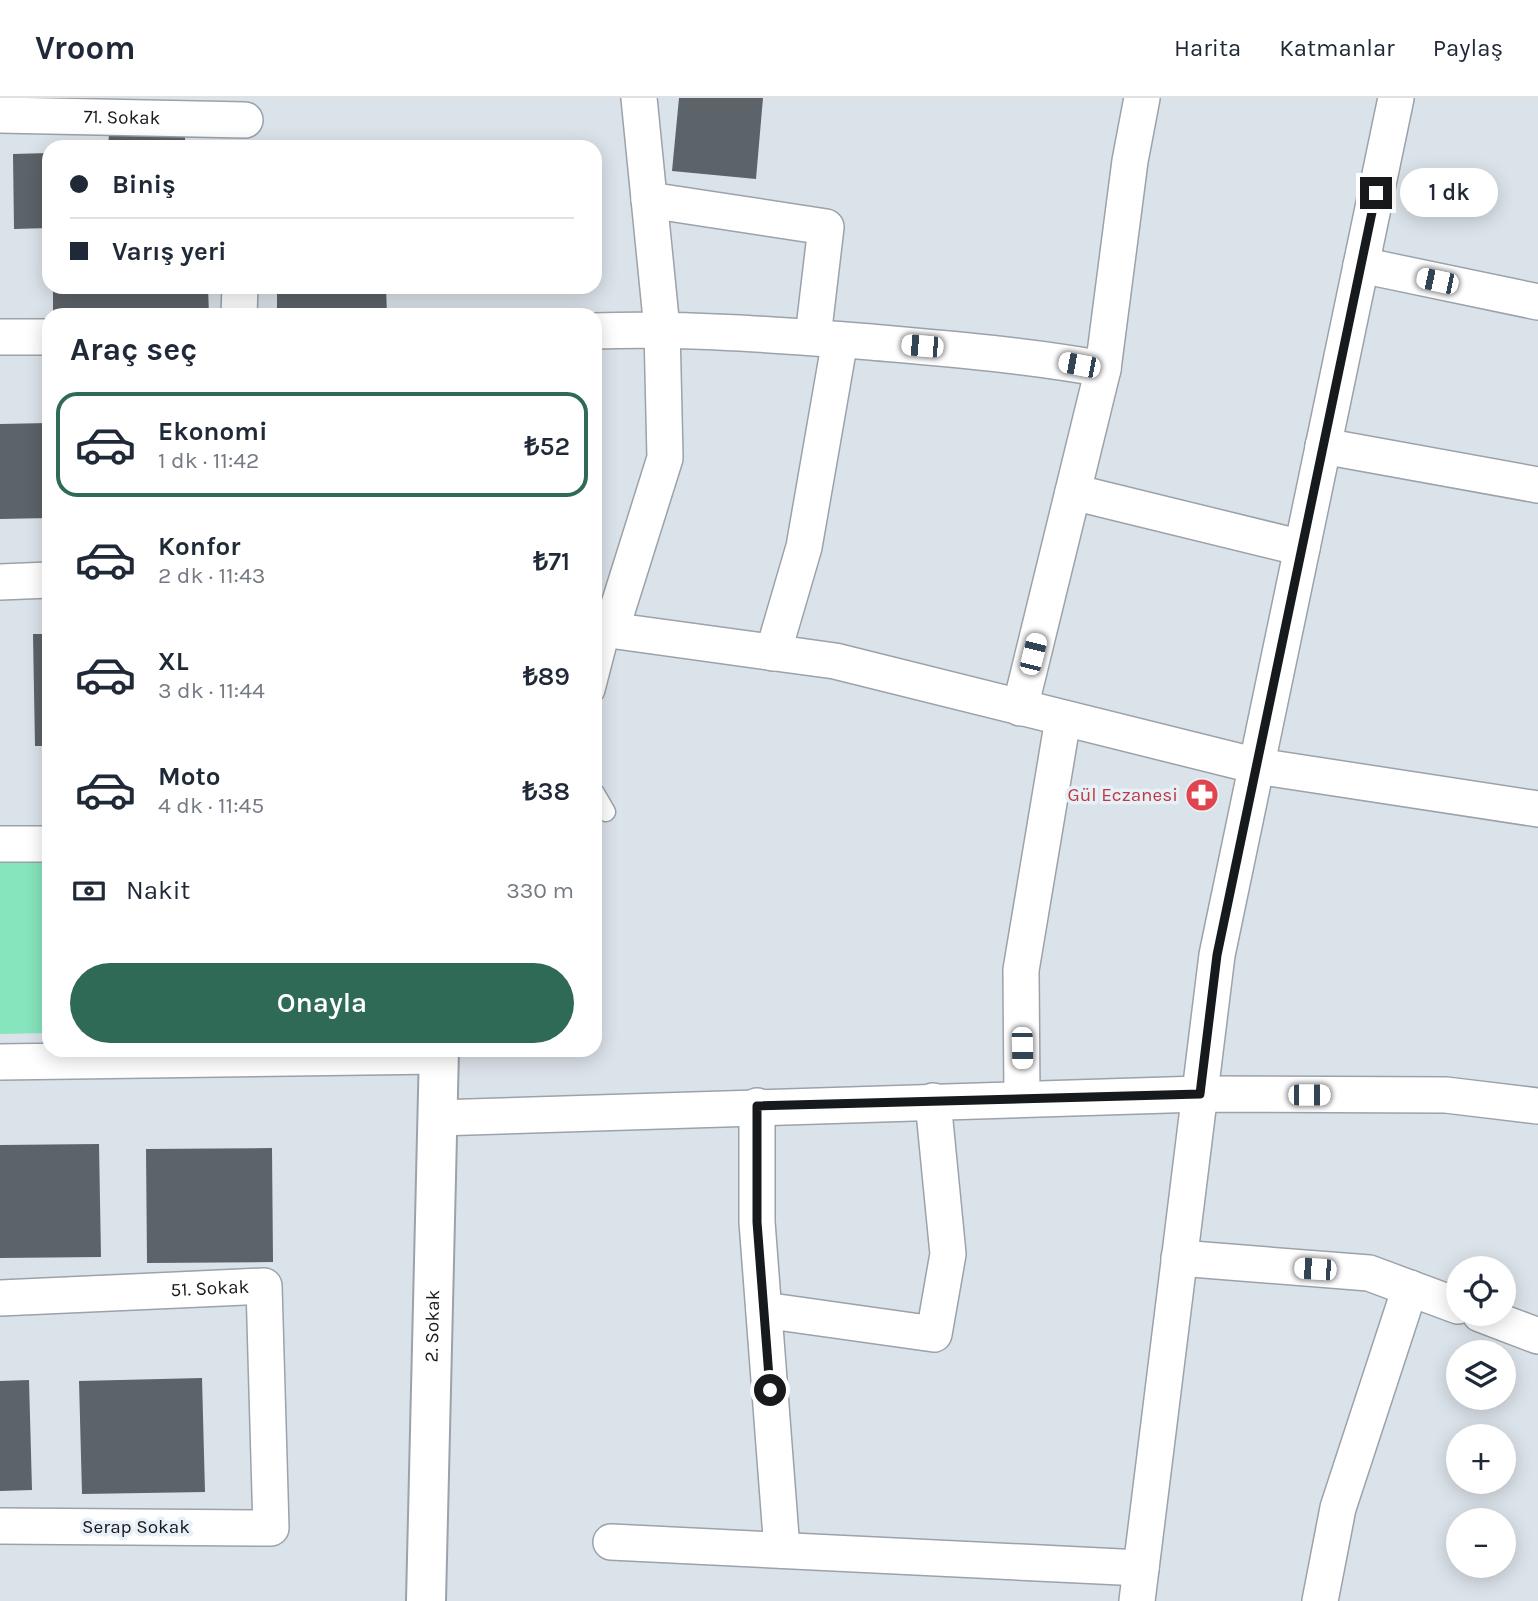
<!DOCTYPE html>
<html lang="tr">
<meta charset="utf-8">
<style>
:root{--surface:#fff;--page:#f6f6f7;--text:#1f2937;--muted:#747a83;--line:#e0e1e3;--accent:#2e6a55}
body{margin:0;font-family:Karla,sans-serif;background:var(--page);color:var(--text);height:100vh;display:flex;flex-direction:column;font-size:26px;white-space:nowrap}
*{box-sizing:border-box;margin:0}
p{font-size:23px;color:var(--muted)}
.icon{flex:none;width:38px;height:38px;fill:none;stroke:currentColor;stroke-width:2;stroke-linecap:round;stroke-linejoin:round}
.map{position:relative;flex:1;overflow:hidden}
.drawer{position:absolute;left:42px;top:210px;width:560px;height:749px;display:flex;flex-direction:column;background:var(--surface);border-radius:21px;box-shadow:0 4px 18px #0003}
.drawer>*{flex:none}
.hud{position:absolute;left:42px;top:42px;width:560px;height:154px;border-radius:21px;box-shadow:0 4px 18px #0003;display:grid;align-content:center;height:154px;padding:0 28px;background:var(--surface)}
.buttons{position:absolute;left:1446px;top:1158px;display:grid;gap:14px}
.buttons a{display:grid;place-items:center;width:70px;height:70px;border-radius:50%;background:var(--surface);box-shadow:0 4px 18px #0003;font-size:35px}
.end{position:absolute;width:32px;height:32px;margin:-16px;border:9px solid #171a1c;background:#fff;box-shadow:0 0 0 4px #fff}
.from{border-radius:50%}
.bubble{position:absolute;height:49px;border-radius:24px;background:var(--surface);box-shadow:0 4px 18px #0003;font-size:23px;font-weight:600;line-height:49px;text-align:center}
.car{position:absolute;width:21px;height:42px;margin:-21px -10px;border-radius:9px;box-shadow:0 0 5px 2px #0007;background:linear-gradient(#fff 24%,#345 0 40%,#fff 0 76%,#345 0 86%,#fff 0)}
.hud b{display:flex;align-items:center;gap:24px;height:66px;font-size:26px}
.hud b+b{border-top:2px solid var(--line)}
.hud i{width:18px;height:18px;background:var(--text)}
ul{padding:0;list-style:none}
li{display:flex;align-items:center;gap:21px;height:105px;margin:0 14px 10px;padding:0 14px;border:4px solid transparent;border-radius:21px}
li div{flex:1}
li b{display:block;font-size:26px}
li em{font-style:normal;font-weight:600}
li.on{border-color:var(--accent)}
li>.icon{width:63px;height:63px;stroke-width:1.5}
h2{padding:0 28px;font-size:32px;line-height:84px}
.pay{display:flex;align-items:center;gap:18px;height:77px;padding:0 28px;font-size:26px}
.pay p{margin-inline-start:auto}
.button{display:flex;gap:14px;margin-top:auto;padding:14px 28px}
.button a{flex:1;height:80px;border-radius:42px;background:var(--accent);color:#fff;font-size:28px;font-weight:600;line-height:80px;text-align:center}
header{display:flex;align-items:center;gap:42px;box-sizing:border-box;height:98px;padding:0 35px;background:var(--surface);border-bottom:2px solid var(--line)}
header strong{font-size:33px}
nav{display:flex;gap:38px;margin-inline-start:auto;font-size:24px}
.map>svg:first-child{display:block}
</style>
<header>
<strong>Vroom</strong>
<nav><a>Harita</a><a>Katmanlar</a><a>Paylaş</a></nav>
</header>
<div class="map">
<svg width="1538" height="1503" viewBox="0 0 1538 1503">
<rect width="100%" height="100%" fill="#dbe3ea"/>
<path fill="#86e5bc" d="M0,761H49V935L0,936Z"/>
<path fill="#5c6369" d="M679,0H763L756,81L672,73Z
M109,36L185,37V49H108Z
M49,55V130L14,131L13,56Z
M53,189H208L209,217H53Z
M277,189H386L387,217H277Z
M49,325V420L0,421V326Z
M33,536H49V648H35Z
M99,1046L101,1159L0,1160V1047Z
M272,1050L273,1164L147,1165L146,1051Z
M202,1280L205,1394L82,1396L79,1283Z
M29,1282L32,1392L0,1393V1283Z"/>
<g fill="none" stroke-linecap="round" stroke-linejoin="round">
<defs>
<path id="lane" d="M595,594L611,532
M595,695L606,714"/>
<g id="street">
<path id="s1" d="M0,17L245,22"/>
<path d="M649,102L826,129L813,239"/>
<path d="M1361,167L1538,204"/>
<path d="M239,217L240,189"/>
<path d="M595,233C687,230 779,237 871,244C949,251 1026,257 1103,271"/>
<path d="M0,239H49"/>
<path d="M1323,348L1538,387"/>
<path d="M1073,394L1302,450"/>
<path d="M0,484L49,482"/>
<path d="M595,530L835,563L1257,668L1538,711"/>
<path d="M611,532L665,360L662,231L639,0"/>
<path d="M773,555L804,449L840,242"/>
<path d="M1020,610L1103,271L1130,63L1142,0"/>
<path d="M0,746H49"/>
<path d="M0,964L439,958"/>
<path d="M1022,1001L1021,872L1063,621"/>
<path d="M757,1008V1124L782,1452"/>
<path d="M437,1020L1200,996L1446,997L1538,1008"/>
<path d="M1179,1160L1369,1175L1458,1208"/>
<path id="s2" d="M0,1200L264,1188L271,1430L0,1428"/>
<path d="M764,1212L934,1236L948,1156L933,1003"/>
<path d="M1480,1216L1538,1238"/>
<path d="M611,1444L1141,1470"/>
<path d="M1137,1503L1217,857L1396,0"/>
<path d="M1320,1503L1338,1410L1410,1190"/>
</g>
<g id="secondary">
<path id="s3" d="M426,1503L439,952"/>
</g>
</defs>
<use href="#lane" stroke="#9ba2a9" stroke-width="21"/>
<use href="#street" stroke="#9ba2a9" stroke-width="38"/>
<use href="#secondary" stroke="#9ba2a9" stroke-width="42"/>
<use href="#lane" stroke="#fff" stroke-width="18"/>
<use href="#street" stroke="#fff" stroke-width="35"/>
<use href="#secondary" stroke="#fff" stroke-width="38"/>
</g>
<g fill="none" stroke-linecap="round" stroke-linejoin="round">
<path stroke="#171a1c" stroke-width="9" d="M770,1292L757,1124V1008L1200,996L1217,857L1376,95"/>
</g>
<defs>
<symbol id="pharmacy-disc" viewBox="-11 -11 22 22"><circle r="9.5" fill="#e0444e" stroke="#e8f0f7"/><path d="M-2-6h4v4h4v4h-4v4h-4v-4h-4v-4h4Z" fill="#fff"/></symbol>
</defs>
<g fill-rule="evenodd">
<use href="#pharmacy-disc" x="1183" y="678" width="38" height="38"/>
</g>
<g text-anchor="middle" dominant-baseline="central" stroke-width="7" stroke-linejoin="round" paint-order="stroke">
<g font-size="19" fill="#171a1c" stroke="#e8f0f7">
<text stroke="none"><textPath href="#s1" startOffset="122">71. Sokak</textPath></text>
<text stroke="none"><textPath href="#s2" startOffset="210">51. Sokak</textPath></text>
<text stroke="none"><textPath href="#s3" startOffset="275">2. Sokak</textPath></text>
<text x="136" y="1429">Serap Sokak</text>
</g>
<g font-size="19" fill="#be3a42" stroke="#e8f0f7" text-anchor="end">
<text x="1178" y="697">Gül Eczanesi</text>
</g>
</g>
</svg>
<div class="buttons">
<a><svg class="icon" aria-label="locate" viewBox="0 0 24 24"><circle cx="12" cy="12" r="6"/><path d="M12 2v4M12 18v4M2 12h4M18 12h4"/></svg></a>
<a><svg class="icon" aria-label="layers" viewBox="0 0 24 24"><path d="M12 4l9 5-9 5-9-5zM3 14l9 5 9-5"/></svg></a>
<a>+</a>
<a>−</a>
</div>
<i class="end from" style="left:770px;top:1292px"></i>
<i class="end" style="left:1376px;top:95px"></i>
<div class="bubble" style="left:1400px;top:70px;width:98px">1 dk</div>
<i class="car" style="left:1437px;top:183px;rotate:282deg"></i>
<i class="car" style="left:922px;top:248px;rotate:275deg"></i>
<i class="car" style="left:1079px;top:267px;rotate:281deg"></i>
<i class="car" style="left:1033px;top:556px;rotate:14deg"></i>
<i class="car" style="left:1022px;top:950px;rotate:179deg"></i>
<i class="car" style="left:1309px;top:997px;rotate:90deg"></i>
<i class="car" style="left:1315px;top:1171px;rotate:274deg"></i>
<div class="hud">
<b><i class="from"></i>Biniş</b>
<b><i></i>Varış yeri</b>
</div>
<section class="drawer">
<h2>Araç seç</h2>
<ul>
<li class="on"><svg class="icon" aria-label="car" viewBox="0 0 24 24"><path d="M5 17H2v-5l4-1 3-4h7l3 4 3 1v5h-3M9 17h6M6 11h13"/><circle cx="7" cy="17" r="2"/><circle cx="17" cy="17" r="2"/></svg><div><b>Ekonomi</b><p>1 dk · 11:42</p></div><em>₺52</em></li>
<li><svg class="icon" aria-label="car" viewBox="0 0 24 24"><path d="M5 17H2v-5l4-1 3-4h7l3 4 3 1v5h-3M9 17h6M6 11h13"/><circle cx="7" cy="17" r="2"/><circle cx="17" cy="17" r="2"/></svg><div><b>Konfor</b><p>2 dk · 11:43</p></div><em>₺71</em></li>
<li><svg class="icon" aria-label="car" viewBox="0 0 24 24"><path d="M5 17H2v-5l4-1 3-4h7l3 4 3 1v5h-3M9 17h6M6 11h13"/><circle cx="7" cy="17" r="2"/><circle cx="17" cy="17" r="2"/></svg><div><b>XL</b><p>3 dk · 11:44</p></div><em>₺89</em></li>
<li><svg class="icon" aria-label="car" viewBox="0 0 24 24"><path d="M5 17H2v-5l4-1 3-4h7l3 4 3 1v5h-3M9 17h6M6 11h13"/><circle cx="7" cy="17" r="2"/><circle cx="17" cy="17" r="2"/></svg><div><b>Moto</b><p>4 dk · 11:45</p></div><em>₺38</em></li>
</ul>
<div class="pay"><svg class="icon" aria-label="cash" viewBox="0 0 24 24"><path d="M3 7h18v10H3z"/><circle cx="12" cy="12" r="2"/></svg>Nakit<p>330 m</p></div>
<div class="button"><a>Onayla</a></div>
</section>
</div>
